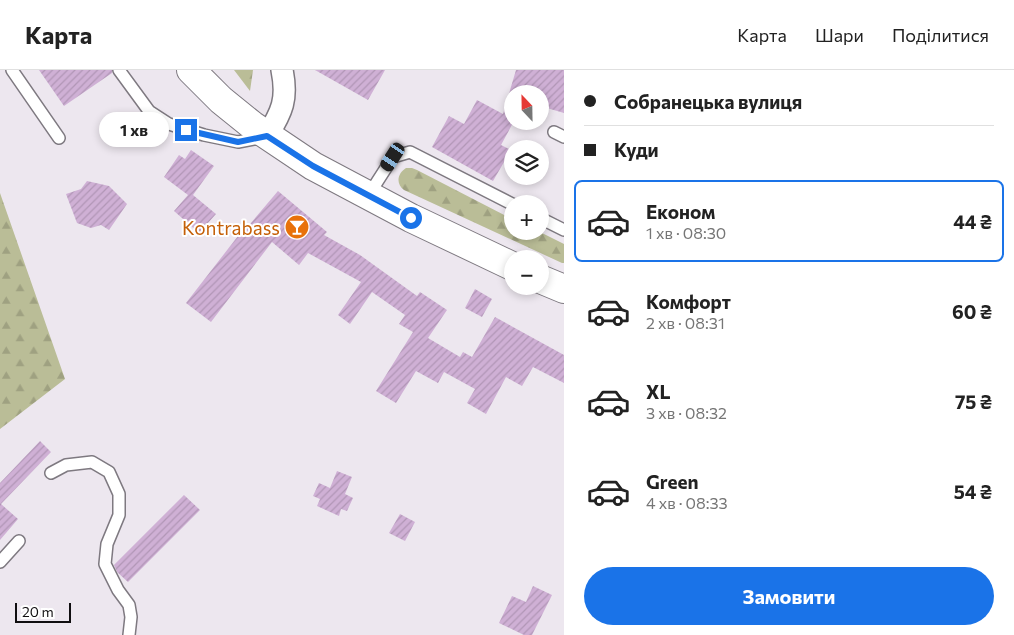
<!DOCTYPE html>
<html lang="uk">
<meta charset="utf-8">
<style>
:root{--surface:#fff;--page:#f6f6f6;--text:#222;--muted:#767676;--line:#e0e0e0;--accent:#1a73e8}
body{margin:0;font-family:Commissioner,sans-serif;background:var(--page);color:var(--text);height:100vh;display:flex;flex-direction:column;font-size:19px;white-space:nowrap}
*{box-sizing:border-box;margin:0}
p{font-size:16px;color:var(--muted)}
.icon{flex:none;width:28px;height:28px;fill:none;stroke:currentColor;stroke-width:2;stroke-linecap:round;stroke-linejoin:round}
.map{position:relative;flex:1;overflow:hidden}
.side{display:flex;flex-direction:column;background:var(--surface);width:450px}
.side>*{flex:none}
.banner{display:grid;align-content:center;height:110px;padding:0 20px;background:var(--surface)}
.needle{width:32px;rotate:338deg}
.buttons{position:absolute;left:504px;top:15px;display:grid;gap:10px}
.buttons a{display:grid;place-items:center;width:45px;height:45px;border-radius:50%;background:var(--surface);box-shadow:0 2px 8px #0003;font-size:25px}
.scale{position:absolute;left:15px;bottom:12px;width:56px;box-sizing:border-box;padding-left:5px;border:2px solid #100e10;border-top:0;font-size:14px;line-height:18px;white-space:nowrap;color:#100e10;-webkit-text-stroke:4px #fff;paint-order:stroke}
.end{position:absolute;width:22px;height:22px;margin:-11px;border:6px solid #1a73e8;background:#fff;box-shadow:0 0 0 2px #fff}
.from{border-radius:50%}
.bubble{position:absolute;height:35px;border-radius:18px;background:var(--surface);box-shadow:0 2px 8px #0003;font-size:16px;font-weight:700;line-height:35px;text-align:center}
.car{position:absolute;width:15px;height:30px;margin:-15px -8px;border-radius:6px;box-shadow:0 0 4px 1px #0007;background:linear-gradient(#222 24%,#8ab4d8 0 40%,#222 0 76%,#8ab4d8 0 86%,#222 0)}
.banner b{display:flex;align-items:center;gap:18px;height:48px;font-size:19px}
.banner b+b{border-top:1px solid var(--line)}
.banner i{width:12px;height:12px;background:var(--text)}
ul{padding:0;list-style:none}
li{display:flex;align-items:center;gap:15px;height:82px;margin:0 10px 8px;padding:0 10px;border:2px solid transparent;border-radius:8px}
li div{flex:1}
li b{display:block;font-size:19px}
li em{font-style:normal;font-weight:700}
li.current{border-color:var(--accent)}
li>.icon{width:45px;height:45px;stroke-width:1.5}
.action{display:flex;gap:10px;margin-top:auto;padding:10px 20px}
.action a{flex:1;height:58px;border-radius:30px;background:var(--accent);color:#fff;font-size:20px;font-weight:700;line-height:58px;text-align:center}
header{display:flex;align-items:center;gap:30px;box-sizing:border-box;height:70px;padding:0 25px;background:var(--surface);border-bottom:1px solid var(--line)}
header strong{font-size:24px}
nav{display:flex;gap:28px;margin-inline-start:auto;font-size:18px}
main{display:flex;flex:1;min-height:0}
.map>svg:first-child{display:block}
</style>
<header>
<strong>Карта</strong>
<nav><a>Карта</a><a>Шари</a><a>Поділитися</a></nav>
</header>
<main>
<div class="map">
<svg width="564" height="565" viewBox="0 0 564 565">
<defs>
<pattern id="forest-firs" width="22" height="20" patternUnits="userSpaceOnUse" patternTransform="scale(1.25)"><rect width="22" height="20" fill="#babd97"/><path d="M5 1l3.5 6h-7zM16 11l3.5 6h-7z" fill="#9fa181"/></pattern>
<pattern id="building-hatch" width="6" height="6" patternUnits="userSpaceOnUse" patternTransform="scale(1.25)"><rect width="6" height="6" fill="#cfb0d5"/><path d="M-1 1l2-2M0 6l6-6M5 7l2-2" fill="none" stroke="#b196b6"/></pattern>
</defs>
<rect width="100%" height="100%" fill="#ede7ef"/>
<path fill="url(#forest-firs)" d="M234,0H253L250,21Z
M406,98H412L417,100L512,149V161H538L564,174V193H562L404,120C395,113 398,103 406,98Z
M0,123L65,309L0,359Z"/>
<path fill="url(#building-hatch)" d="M39,0H112V3L64,36Z
M315,0H385L368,30Z
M516,0H564V43L540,36V24H512V51H514L501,75L511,80L493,111L432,77L449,46L464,54L477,30L503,44Z
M191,80L214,96L193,125L216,144L199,163L174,141L188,125L164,107L179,85L185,89Z
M87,111L109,116L127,134L109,160L101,155L91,158L77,153L66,124L81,119Z
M278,121L327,162L324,165L360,185L417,226L420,222L447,240L428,268L460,287L463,282L472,287L495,247L564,285V313L533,297L522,316L506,307L486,344L467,333L475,319L444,302L438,313L416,301L396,333L376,321L413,262L399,254L405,245L372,222L350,254L338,245L361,212L308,183L299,195L272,172L211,252L186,233L238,166L239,167Z
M475,219L492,229L482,247L465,238Z
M40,371L51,382L1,434L18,449L0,470V413Z
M337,401L352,407L345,424L353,428L347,441L341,439L339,446L317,436L320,429L313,426L319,413L330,418Z
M184,425L200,440L128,512L117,502L114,495Z
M400,444L415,452L405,471L389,463Z
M533,516L552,525L532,565H524L499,553L512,526L526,532Z"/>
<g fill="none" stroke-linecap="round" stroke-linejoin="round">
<defs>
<path id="service" d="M12,0L59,68
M119,0L149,41L169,54L204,65L238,72L265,67
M554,62L564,67
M368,126L393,87L410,82L512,134
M540,148L564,160
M51,403L66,395L92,392L109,402L119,424V445L107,474L105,494L118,520L129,535L131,547L129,565
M0,492L19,471"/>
<path id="minor" d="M267,66C282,42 288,29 282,0"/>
<path id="secondary" d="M191,0L221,30L252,55L313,96L411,148L512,196
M540,209L564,219"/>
</defs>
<use href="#service" stroke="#7e7980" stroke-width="14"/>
<use href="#minor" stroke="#7e7980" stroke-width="24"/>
<use href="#secondary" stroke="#7e7980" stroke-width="30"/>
<use href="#service" stroke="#fff" stroke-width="11"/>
<use href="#minor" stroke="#fff" stroke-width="21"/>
<use href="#secondary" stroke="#fff" stroke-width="28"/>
</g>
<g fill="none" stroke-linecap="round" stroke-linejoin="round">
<path stroke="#1a73e8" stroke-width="6" d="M186,60L238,72L267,66L313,96L411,148"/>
</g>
<defs>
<symbol id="bar-disc" viewBox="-11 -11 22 22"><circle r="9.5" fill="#e8710a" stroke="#fff"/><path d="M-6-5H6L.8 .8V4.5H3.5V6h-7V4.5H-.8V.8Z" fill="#fff"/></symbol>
</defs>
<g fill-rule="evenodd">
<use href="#bar-disc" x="283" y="143" width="28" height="28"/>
</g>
<g text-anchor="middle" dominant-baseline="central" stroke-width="4" stroke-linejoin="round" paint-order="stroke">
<g font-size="19" fill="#c56008" stroke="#fff" text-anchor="end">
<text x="280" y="157">Kontrabass</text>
</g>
</g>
</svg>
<div class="buttons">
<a><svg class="needle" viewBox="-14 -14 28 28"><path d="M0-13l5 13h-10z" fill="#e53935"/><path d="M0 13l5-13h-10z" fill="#767676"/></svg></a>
<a><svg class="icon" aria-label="layers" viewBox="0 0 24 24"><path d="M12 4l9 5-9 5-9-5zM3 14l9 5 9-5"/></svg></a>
<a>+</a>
<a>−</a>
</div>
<div class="scale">20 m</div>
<i class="end from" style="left:411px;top:148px"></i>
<i class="end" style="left:186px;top:60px"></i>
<div class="bubble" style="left:99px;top:42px;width:70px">1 хв</div>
<i class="car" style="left:393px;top:87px;rotate:213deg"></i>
</div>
<section class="side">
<div class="banner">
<b><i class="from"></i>Собранецька вулиця</b>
<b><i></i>Куди</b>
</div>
<ul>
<li class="current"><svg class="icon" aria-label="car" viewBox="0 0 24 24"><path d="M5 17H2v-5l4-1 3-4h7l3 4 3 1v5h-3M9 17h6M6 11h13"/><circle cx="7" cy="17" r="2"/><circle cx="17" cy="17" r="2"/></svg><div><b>Економ</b><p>1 хв · 08:30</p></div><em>44 ₴</em></li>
<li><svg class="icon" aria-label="car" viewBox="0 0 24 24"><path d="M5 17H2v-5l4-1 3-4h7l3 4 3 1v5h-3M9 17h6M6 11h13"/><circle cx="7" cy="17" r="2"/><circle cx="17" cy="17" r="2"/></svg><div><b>Комфорт</b><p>2 хв · 08:31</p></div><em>60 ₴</em></li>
<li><svg class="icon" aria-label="car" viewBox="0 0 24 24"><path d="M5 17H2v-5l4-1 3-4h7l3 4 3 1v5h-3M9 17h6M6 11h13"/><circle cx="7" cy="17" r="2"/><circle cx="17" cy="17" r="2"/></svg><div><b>XL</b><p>3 хв · 08:32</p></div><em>75 ₴</em></li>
<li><svg class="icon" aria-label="car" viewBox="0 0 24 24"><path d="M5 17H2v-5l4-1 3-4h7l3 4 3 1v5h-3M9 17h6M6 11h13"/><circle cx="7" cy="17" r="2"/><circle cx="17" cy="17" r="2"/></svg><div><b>Green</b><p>4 хв · 08:33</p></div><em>54 ₴</em></li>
</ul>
<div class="action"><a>Замовити</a></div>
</section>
</main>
